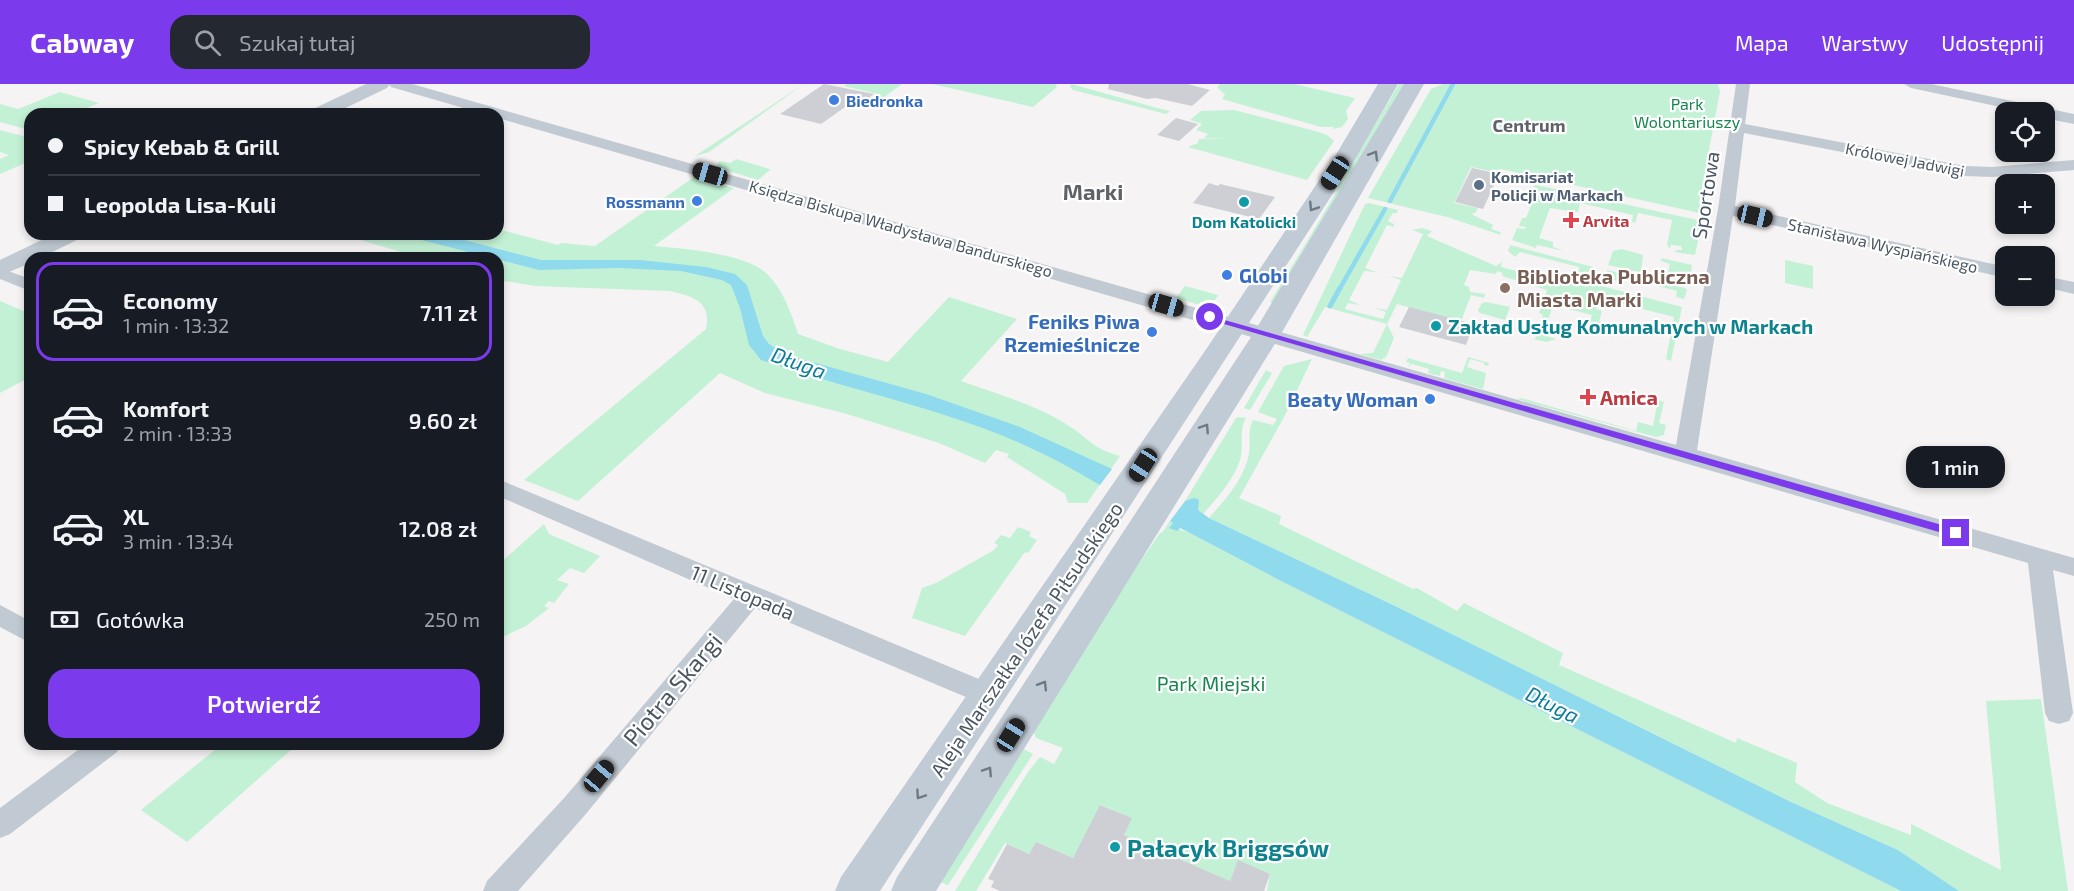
<!DOCTYPE html>
<html lang="pl">
<meta charset="utf-8">
<style>
:root{--surface:#171b24;--page:#242831;--text:#f1f3f6;--muted:#9ea1a6;--line:#363941;--accent:#7c3aed}
body{margin:0;font-family:"Exo 2",sans-serif;background:var(--page);color:var(--text);height:100vh;display:flex;flex-direction:column;font-size:22px;white-space:nowrap}
*{box-sizing:border-box;margin:0}
p{font-size:20px;color:var(--muted)}
.icon{flex:none;width:33px;height:33px;fill:none;stroke:currentColor;stroke-width:2;stroke-linecap:round;stroke-linejoin:round}
.map{position:relative;flex:1;overflow:hidden}
.drawer{position:absolute;left:24px;top:168px;width:480px;height:498px;display:flex;flex-direction:column;background:var(--surface);border-radius:18px;box-shadow:0 3px 9px #0003}
.drawer>*{flex:none}
.guide{position:absolute;left:24px;top:24px;width:480px;height:132px;border-radius:18px;box-shadow:0 3px 9px #0003;display:grid;align-content:center;height:132px;padding:0 24px;background:var(--surface)}
.fabs{position:absolute;left:1995px;top:18px;display:grid;gap:12px}
.fabs a{display:grid;place-items:center;width:60px;height:60px;border-radius:12px;background:var(--surface);box-shadow:0 3px 9px #0003;font-size:30px}
.end{position:absolute;width:27px;height:27px;margin:-14px;border:8px solid #7c3aed;background:#fff;box-shadow:0 0 0 3px #fff}
.from{border-radius:50%}
.bubble{position:absolute;height:42px;border-radius:18px;background:var(--surface);box-shadow:0 3px 9px #0003;font-size:20px;font-weight:600;line-height:42px;text-align:center}
.car{position:absolute;width:18px;height:36px;margin:-18px -9px;border-radius:8px;box-shadow:0 0 4px 2px #0007;background:linear-gradient(#222 24%,#8ab4d8 0 40%,#222 0 76%,#8ab4d8 0 86%,#222 0)}
.guide b{display:flex;align-items:center;gap:21px;height:57px;font-size:22px}
.guide b+b{border-top:2px solid var(--line)}
.guide i{width:15px;height:15px;background:var(--text)}
ul{padding:10px 0 0;list-style:none}
li{display:flex;align-items:center;gap:18px;height:99px;margin:0 12px 9px;padding:0 12px;border:3px solid transparent;border-radius:18px}
li div{flex:1}
li b{display:block;font-size:22px}
li em{font-style:normal;font-weight:600}
li.current{border-color:var(--accent)}
li>.icon{width:54px;height:54px;stroke-width:1.5}
.pay{display:flex;align-items:center;gap:15px;height:66px;padding:0 24px;font-size:22px}
.pay p{margin-inline-start:auto}
.button{display:flex;gap:12px;margin-top:auto;padding:12px 24px}
.button a{flex:1;height:69px;border-radius:18px;background:var(--accent);color:#fff;font-size:24px;font-weight:600;line-height:69px;text-align:center}
header{display:flex;align-items:center;gap:36px;box-sizing:border-box;height:84px;padding:0 30px;background:var(--accent);color:#fff}
header strong{font-size:28px}
nav{display:flex;gap:33px;margin-inline-start:auto;font-size:21px}
.search{width:420px;height:54px;background:var(--page);display:flex;align-items:center;gap:15px;box-sizing:border-box;padding:0 21px;border-radius:18px;color:var(--muted);font-size:22px}
.map>svg:first-child{display:block}
</style>
<header>
<strong>Cabway</strong>
<div class="search"><svg class="icon" aria-label="search" viewBox="0 0 24 24"><circle cx="10" cy="10" r="6"/><path d="M15 15l6 6"/></svg>Szukaj tutaj</div>
<nav><a>Mapa</a><a>Warstwy</a><a>Udostępnij</a></nav>
</header>
<div class="map">
<svg width="2074" height="807" viewBox="0 0 2074 807">
<rect width="100%" height="100%" fill="#f5f3f3"/>
<path fill="#c3f1d5" d="M804,0L709,68L695,72Z
M847,0H902L872,22L868,21L881,11L844,2Z
M932,0H1055L1057,3L1033,23Z
M1071,0L1161,25L1170,27L1166,30L1073,6L1070,3Z
M1220,0H1294L1355,14L1346,27L1348,35L1342,43L1332,45L1334,43H1321L1222,15L1225,11L1217,3Z
M1399,0H1405L1275,220L1270,218C1315,146 1356,73 1399,0Z
M1443,0H1718L1720,7L1699,120L1703,123L1704,130L1501,85L1499,89L1471,83L1454,119L1478,124L1475,129L1471,130L1493,141L1491,145L1500,148L1501,151L1447,133L1368,114L1431,5Z
M60,8L99,19L71,30H30V46L0,38V20L18,25Z
M1234,26L1315,47L1327,51L1334,57L1307,96L1188,63L1198,59L1199,55L1230,54H1204L1208,50L1196,46L1202,40L1190,36L1201,27Z
M0,46L30,54V77L0,90V75L9,71L0,68Z
M736,75L770,85H771L758,96L716,83L719,77L731,79Z
M694,93L734,104L654,162C684,165 749,169 769,192C784,208 791,229 798,250L840,265L888,278L949,213L1017,235L961,297C997,310 1037,321 1069,342C1091,356 1091,364 1120,372L1087,419H1068L1065,410L1007,373L1009,370L996,366L985,379L939,359L847,330L765,309L720,289L578,417L524,396L706,245C712,217 692,212 669,207L535,202L498,196V174H421L354,154L351,156L322,150H498V145L558,161L561,159L595,162Z
M1536,101L1702,137L1695,171L1675,168L1676,166H1682L1681,162L1671,161L1670,165L1667,161L1672,136L1638,129L1635,139L1632,138L1633,131L1580,119L1578,128H1576L1550,124L1539,154L1553,158V163L1564,167L1537,161L1536,164L1512,156L1517,144L1525,145L1526,143L1519,142L1522,134H1526L1537,106L1533,102Z
M1369,119L1398,126L1397,129H1393L1388,137L1394,140V143L1387,141L1365,184L1377,188L1364,187L1349,216L1360,221L1348,219L1345,225L1383,235L1386,228L1374,224L1387,226L1401,196L1389,192L1402,194L1423,150L1412,146L1422,144L1432,147L1427,152L1496,182L1502,178L1501,183L1555,197L1559,191L1682,223L1671,277L1666,275L1674,233L1599,214L1596,225L1602,227L1599,237L1604,239L1603,242L1590,239L1592,231L1553,221L1543,251L1556,255L1547,258L1532,255H1535L1543,231L1539,229L1547,206L1502,192L1503,189L1497,187L1496,190L1470,186L1464,201L1469,203L1470,208L1485,210L1484,214L1471,211L1461,237L1397,220L1387,240L1394,254L1386,273L1381,276L1360,270L1373,269L1387,240L1325,223L1307,253L1303,251L1365,120Z
M1510,161L1593,183L1592,187L1581,189L1578,188L1579,183L1520,168L1515,173L1508,167Z
M1622,165L1643,171L1641,188L1667,194L1670,180L1661,177V174L1692,181L1689,199L1608,181L1613,167Z
M1785,176L1813,182V205L1785,199Z
M1607,186L1685,204L1687,206L1684,215L1676,213L1677,207L1620,192L1618,198L1606,191Z
M1185,202L1218,211L1210,224L1176,214Z
M0,217L30,230V293L0,309Z
M1486,218L1510,223L1505,236L1480,229L1478,226L1482,219Z
M1468,273L1489,279L1488,282L1484,281V279L1470,275L1467,283L1486,289L1483,305L1444,294L1445,288L1441,287L1440,292L1428,289L1429,285L1412,280L1408,283L1410,279L1406,278L1408,274L1462,289Z
M1312,275L1284,333L1239,414L1281,432L1279,440L1413,505L1417,504L1457,527L1464,519L1563,569L1559,581L1736,659L1737,654L1797,679L1795,698L1827,719L1911,751V740L2001,786L1986,617L2041,615L2068,807H1959L1898,766L1791,718L1393,521L1209,434C1225,416 1245,394 1249,369C1251,357 1247,347 1253,336L1273,341L1277,335L1258,328L1284,282Z
M1266,286L1272,289L1250,326L1244,324Z
M1521,314L1636,347L1638,338L1653,342L1658,316L1664,318L1659,339L1666,341L1664,351L1656,353L1517,315Z
M1239,333L1246,334C1239,346 1243,359 1241,372C1237,392 1215,417 1203,430L1198,426V420L1191,416L1185,417L1236,334Z
M1170,437L1173,438L1170,443L1188,448L1279,496L1901,807H1267L1270,790L1238,777L1230,797L1124,751L1131,734L1101,721L1073,774L1036,758L1029,770L1005,759L976,807H955L1028,688L1040,673L1054,680L1063,664L1036,654L1033,647L1111,520L1160,449H1162Z
M544,440L549,450L600,472L584,489L570,484L557,496L569,500L554,519L549,517L544,522L549,524L526,542L498,555V481Z
M1018,443L1031,448L1029,452L1037,456L1028,469L1025,468L965,552L912,534L922,504L936,499L994,466L998,461L994,459L1001,451L1010,454Z
M222,660H286L293,664L187,758L141,726Z
M1022,664L1033,670L948,801L938,797Z"/>
<path fill="#90daee" d="M398,150H441L541,176H640L706,183L735,190L747,201L763,252L769,260L787,271L926,310L1020,343L1112,385L1100,401C1073,385 1044,369 1015,357C933,322 845,305 761,276L749,261L740,224L731,201L722,196L681,187L618,184L539,186Z
M1194,414L1199,416L1198,426L1209,434L1393,521L1791,718L1898,766L1959,807H1901L1279,496L1188,448L1180,444L1177,447L1169,444L1173,439L1170,437L1185,417Z"/>
<g fill="none" stroke-linecap="round" stroke-linejoin="round">
<path stroke="#90daee" stroke-width="4.5" d="M1390,117L1453,0
M1339,206L1385,125"/>
<path stroke="#90daee" stroke-width="5" d="M1330,222L1340,204"/>
</g>
<path fill="#cdcfd5" d="M824,0L874,10L857,23L848,21L821,40L780,30Z
M1109,0H1187L1210,6L1192,22L1156,14L1147,15L1108,5Z
M1176,34L1198,40L1179,57L1157,51Z
M1472,84L1499,90L1483,125L1455,118Z
M1209,99L1218,102L1220,100L1275,113L1259,135L1193,119Z
M1409,223L1474,240L1466,261L1399,243Z
M1100,721L1132,734L1124,751L1230,797L1238,776L1270,790L1264,807H1000L991,803L994,797L988,795L1007,760L1029,770L1036,758L1073,774Z"/>
<g fill="none" stroke-linecap="round" stroke-linejoin="round">
<path fill="#c1cad2" fill-rule="evenodd" d="M389,0H412L1676,361L1718,125L1736,0H1750L1745,40L1965,82L1992,83L2074,76V86L1992,93L1965,92L1744,49L1735,122L2006,183V194L1733,132L1697,366L2074,474V492L2053,486L2073,629L2069,637L2059,640L2049,637L2045,629L2028,479L498,34V30H484L391,3Z
M1904,0H1931L2074,30V40L2044,34V28H2024L1911,4Z
M0,184L30,195V207L0,195Z
M2044,192L2074,198V210L2044,203Z
M498,395L998,603L1002,611L998,619L989,622L980,619L755,524L585,731L518,807H483L487,797L565,713L734,515L498,412Z
M0,521L30,537V559L0,543Z
M86,660H121L117,668L10,750L0,754V724Z"/>
<path fill="#c1cad2" fill-rule="evenodd" d="M366,0H390L387,4L333,30H309L311,26Z
M54,150H82L79,155L40,174H30V179L0,192V176Z"/>
<path fill="#c1cbd6" fill-rule="evenodd" d="M1378,0H1398L1356,74L880,807H835L841,793L1207,264L1334,74Z
M1404,0H1424L1281,250L936,807H891L897,793L1253,250Z"/>
</g>
<defs><path id="oneway-chevron" d="M-2-3.5L2.5 0L-2 3.5" fill="none" stroke-width="1.6" stroke-linecap="round" stroke-linejoin="round" transform="scale(1.5)"/></defs>
<g stroke="#6e7984">
<use href="#oneway-chevron" transform="translate(1374 71) rotate(-59)"/>
<use href="#oneway-chevron" transform="translate(1313 123) rotate(123)"/>
<use href="#oneway-chevron" transform="translate(1205 344) rotate(-57)"/>
<use href="#oneway-chevron" transform="translate(1043 601) rotate(-58)"/>
<use href="#oneway-chevron" transform="translate(988 687) rotate(-57)"/>
<use href="#oneway-chevron" transform="translate(920 711) rotate(124)"/>
</g>
<path fill="#7c3aed" d="M1207,231L1956,445L1961,449L1956,453L1207,235Z"/>
<g fill="#3f7fe0" stroke="#fff" stroke-width="2">
<circle cx="834" cy="16" r="6"/>
<circle cx="697" cy="117" r="6"/>
<circle cx="1227" cy="191" r="6"/>
<circle cx="1152" cy="248" r="6"/>
<circle cx="1430" cy="315" r="6"/>
</g>
<circle fill="#5c6f8a" stroke="#fff" stroke-width="2" cx="1479" cy="101" r="6"/>
<g fill="#0f9aa8" stroke="#fff" stroke-width="2">
<circle cx="1244" cy="118" r="6"/>
<circle cx="1436" cy="242" r="6"/>
<circle cx="1115" cy="763" r="6"/>
</g>
<g fill="#e0444e" stroke="#fff" stroke-width="2">
<path d="M1568 127h6v6h6v6h-6v6h-6v-6h-6v-6h6z"/>
<path d="M1585 304h6v6h6v6h-6v6h-6v-6h-6v-6h6z"/>
</g>
<circle fill="#8d6e63" stroke="#fff" stroke-width="2" cx="1505" cy="204" r="6"/>
<g text-anchor="middle" dominant-baseline="central" stroke-width="4.5" stroke-linejoin="round" paint-order="stroke">
<g font-size="16" font-weight="bold" fill="#366cbe" stroke="#fff" text-anchor="start">
<text x="846" y="16">Biedronka</text>
<text x="685" y="117" text-anchor="end">Rossmann</text>
</g>
<g font-size="16" fill="#17864f" stroke="#fff">
<text x="1687" y="19">Park<tspan x="1687" dy="18">Wolontariuszy</tspan></text>
</g>
<g font-size="16" fill="#4a5661" stroke="#fff">
<text transform="translate(1905 75) rotate(11)">Królowej Jadwigi</text>
<text transform="translate(901 144) rotate(16)">Księdza Biskupa Władysława Bandurskiego</text>
<text transform="translate(1883 161) rotate(13)">Stanisława Wyspiańskiego</text>
</g>
<g font-size="16" font-weight="bold" fill="#4e5e75" stroke="#fff" text-anchor="start">
<text x="1491" y="92">Komisariat<tspan x="1491" dy="18">Policji w Markach</tspan></text>
</g>
<g font-size="16" font-weight="bold" fill="#be3a42" stroke="#fff" text-anchor="start">
<text x="1583" y="136">Arvita</text>
</g>
<g font-size="16" font-weight="bold" fill="#0d838f" stroke="#fff">
<text x="1244" y="137">Dom Katolicki</text>
</g>
<g font-size="18" font-weight="bold" fill="#5f6368" stroke="#fff">
<text x="1529" y="41">Centrum</text>
</g>
<g font-size="20" fill="#4a5661" stroke="#fff">
<text transform="translate(1705 111) rotate(-81)">Sportowa</text>
<text transform="translate(743 508) rotate(23)">11 Listopada</text>
<text transform="translate(1026 555) rotate(-56)">Aleja Marszałka Józefa Piłsudskiego</text>
</g>
<g font-size="20" font-weight="bold" fill="#366cbe" stroke="#fff" text-anchor="end">
<text x="1239" y="191" text-anchor="start">Globi</text>
<text x="1140" y="237">Feniks Piwa<tspan x="1140" dy="23">Rzemieślnicze</tspan></text>
<text x="1418" y="315">Beaty Woman</text>
</g>
<g font-size="20" font-weight="bold" fill="#785e54" stroke="#fff" text-anchor="start">
<text x="1517" y="192">Biblioteka Publiczna<tspan x="1517" dy="23">Miasta Marki</tspan></text>
</g>
<g font-size="20" font-weight="bold" fill="#0d838f" stroke="#fff" text-anchor="start">
<text x="1448" y="242">Zakład Usług Komunalnych w Markach</text>
</g>
<g font-size="20" font-weight="bold" fill="#be3a42" stroke="#fff" text-anchor="start">
<text x="1600" y="313">Amica</text>
</g>
<g font-size="20" fill="#17864f" stroke="#fff">
<text x="1211" y="599">Park Miejski</text>
</g>
<g font-size="21" font-style="italic" fill="#0c7c9b" stroke="#fff">
<text transform="translate(799 278) rotate(20)">Długa</text>
<text transform="translate(1553 620) rotate(27)">Długa</text>
</g>
<g font-size="22" font-weight="bold" fill="#5f6368" stroke="#fff">
<text x="1093" y="107">Marki</text>
</g>
<g font-size="24" fill="#4a5661" stroke="#fff">
<text transform="translate(672 605) rotate(-50)">Piotra Skargi</text>
</g>
<g font-size="24" font-weight="bold" fill="#0d838f" stroke="#fff" text-anchor="start">
<text x="1127" y="763">Pałacyk Briggsów</text>
</g>
</g>
</svg>
<div class="fabs">
<a><svg class="icon" aria-label="locate" viewBox="0 0 24 24"><circle cx="12" cy="12" r="6"/><path d="M12 2v4M12 18v4M2 12h4M18 12h4"/></svg></a>
<a>+</a>
<a>−</a>
</div>
<i class="end from" style="left:1210px;top:233px"></i>
<i class="end" style="left:1956px;top:449px"></i>
<div class="bubble" style="left:1906px;top:362px;width:99px">1 min</div>
<i class="car" style="left:1335px;top:89px;rotate:213deg"></i>
<i class="car" style="left:710px;top:90px;rotate:286deg"></i>
<i class="car" style="left:1755px;top:132px;rotate:103deg"></i>
<i class="car" style="left:1166px;top:221px;rotate:106deg"></i>
<i class="car" style="left:1143px;top:381px;rotate:213deg"></i>
<i class="car" style="left:1011px;top:651px;rotate:32deg"></i>
<i class="car" style="left:599px;top:692px;rotate:40deg"></i>
<div class="guide">
<b><i class="from"></i>Spicy Kebab &amp; Grill</b>
<b><i></i>Leopolda Lisa-Kuli</b>
</div>
<section class="drawer">
<ul>
<li class="current"><svg class="icon" aria-label="car" viewBox="0 0 24 24"><path d="M5 17H2v-5l4-1 3-4h7l3 4 3 1v5h-3M9 17h6M6 11h13"/><circle cx="7" cy="17" r="2"/><circle cx="17" cy="17" r="2"/></svg><div><b>Economy</b><p>1 min · 13:32</p></div><em>7.11 zł</em></li>
<li><svg class="icon" aria-label="car" viewBox="0 0 24 24"><path d="M5 17H2v-5l4-1 3-4h7l3 4 3 1v5h-3M9 17h6M6 11h13"/><circle cx="7" cy="17" r="2"/><circle cx="17" cy="17" r="2"/></svg><div><b>Komfort</b><p>2 min · 13:33</p></div><em>9.60 zł</em></li>
<li><svg class="icon" aria-label="car" viewBox="0 0 24 24"><path d="M5 17H2v-5l4-1 3-4h7l3 4 3 1v5h-3M9 17h6M6 11h13"/><circle cx="7" cy="17" r="2"/><circle cx="17" cy="17" r="2"/></svg><div><b>XL</b><p>3 min · 13:34</p></div><em>12.08 zł</em></li>
</ul>
<div class="pay"><svg class="icon" aria-label="cash" viewBox="0 0 24 24"><path d="M3 7h18v10H3z"/><circle cx="12" cy="12" r="2"/></svg>Gotówka<p>250 m</p></div>
<div class="button"><a>Potwierdź</a></div>
</section>
</div>
